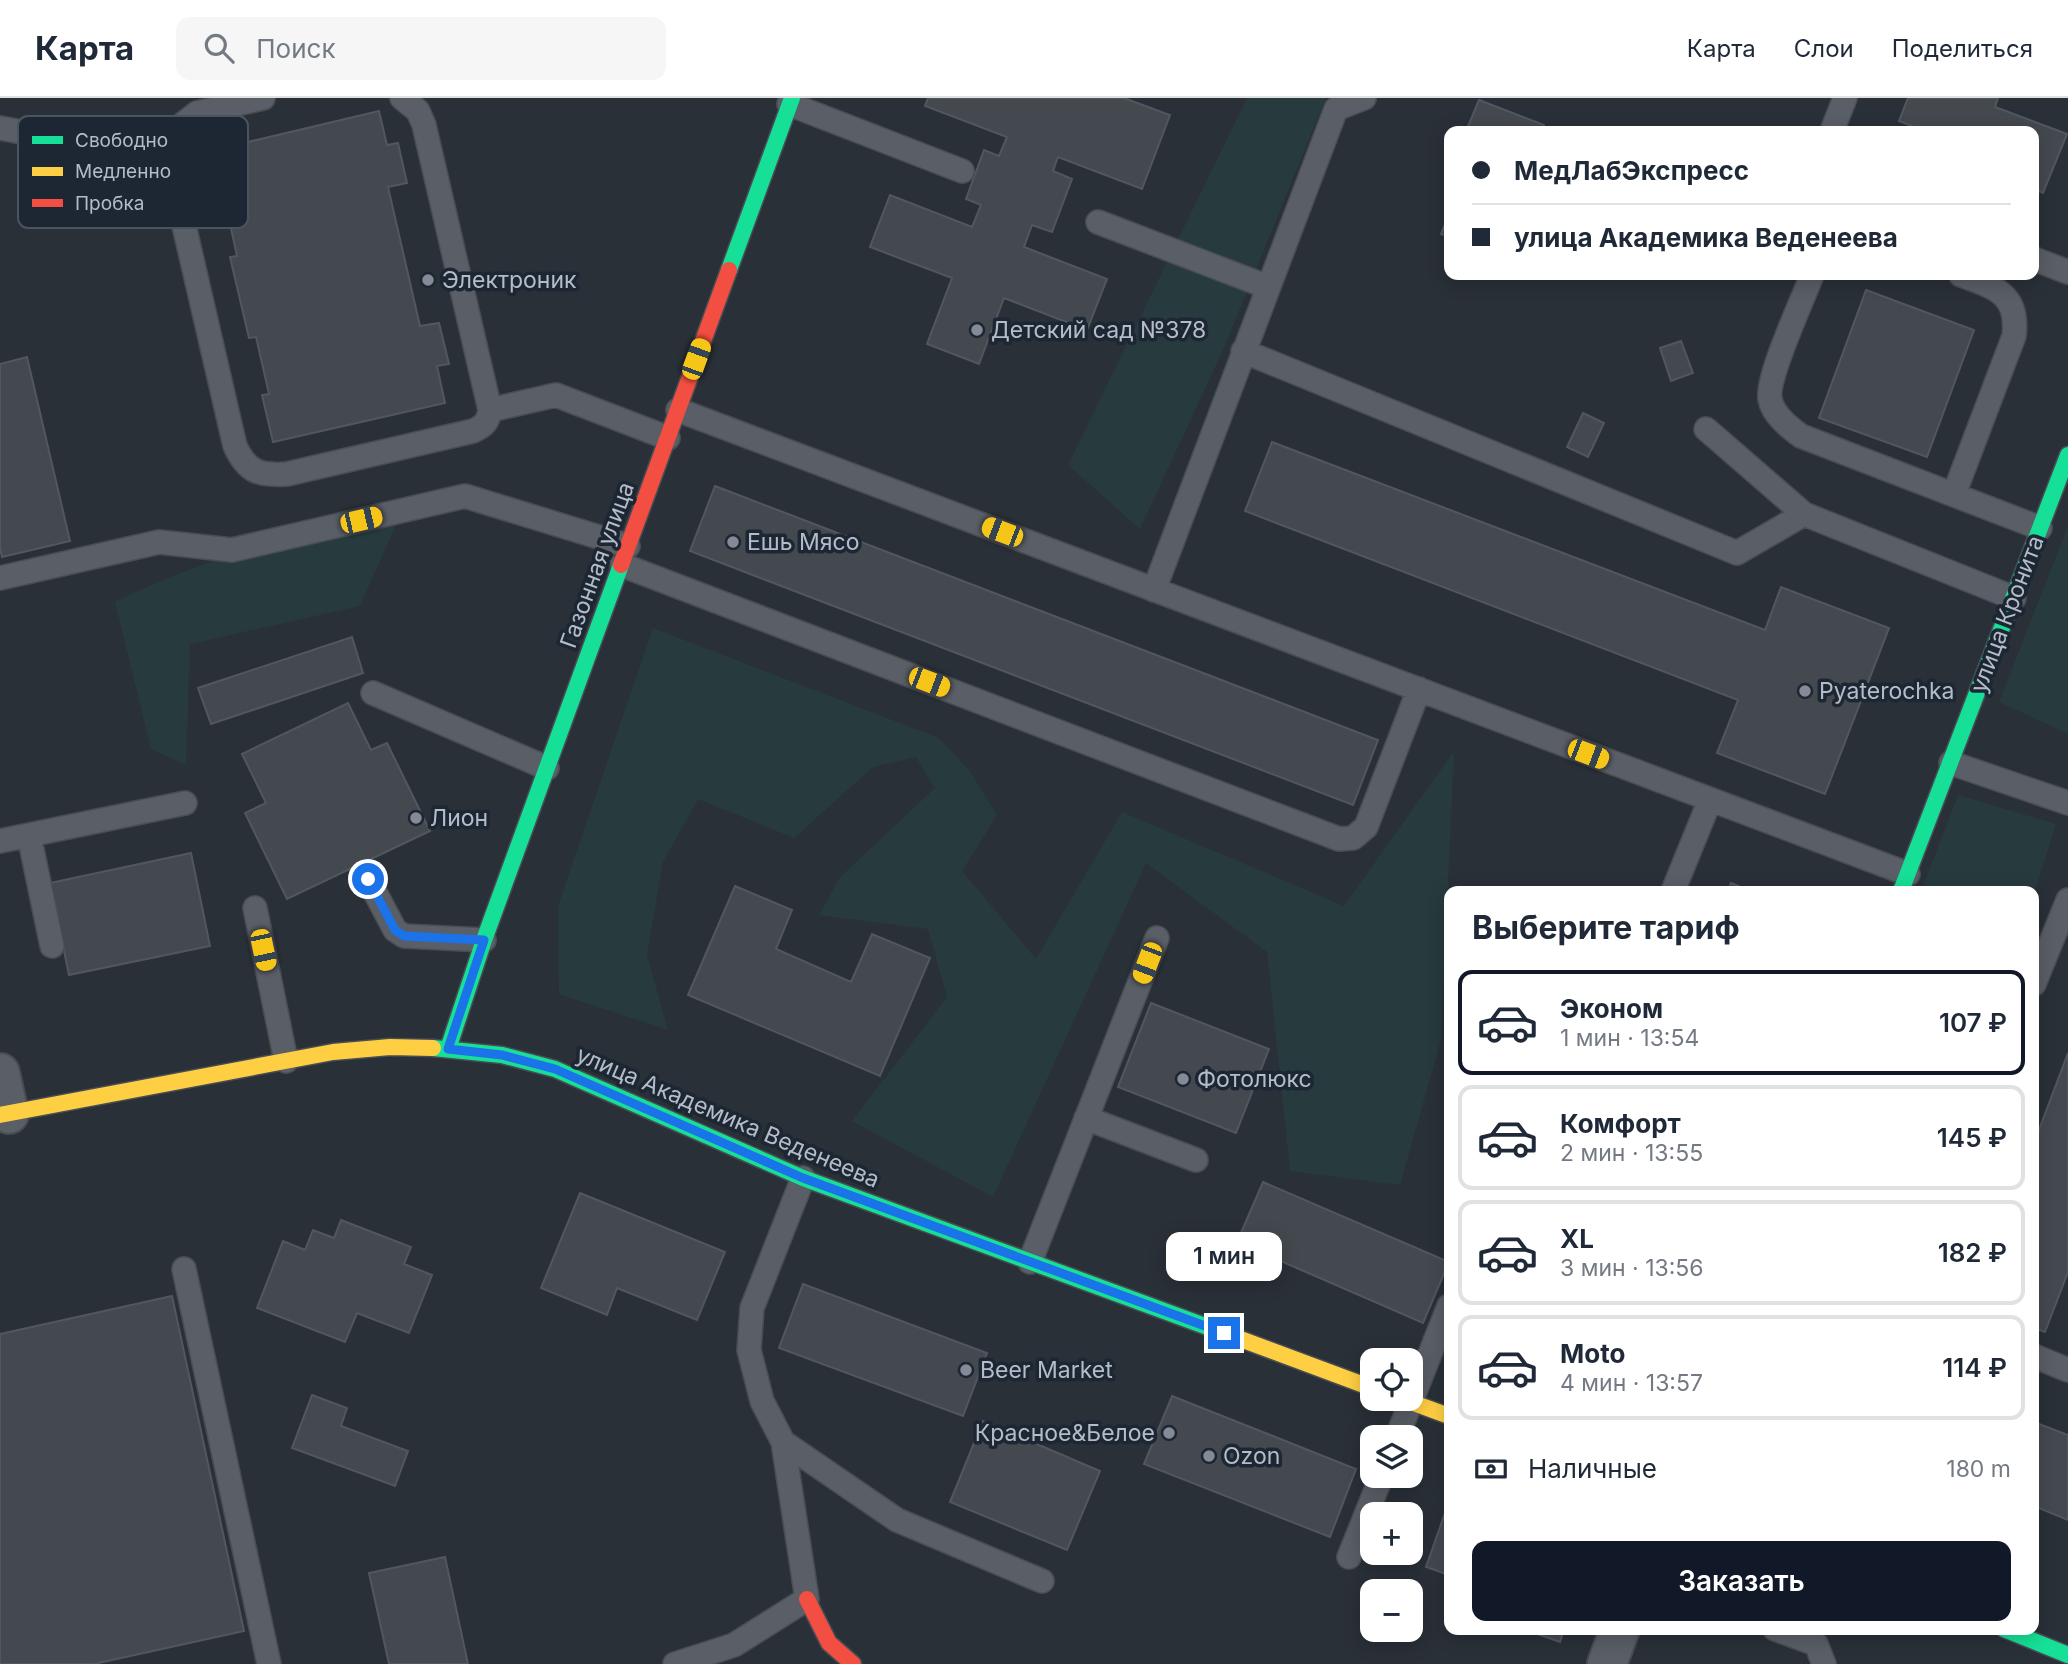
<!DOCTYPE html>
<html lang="ru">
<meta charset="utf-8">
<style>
:root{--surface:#fff;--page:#f6f6f7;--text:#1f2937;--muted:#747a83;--line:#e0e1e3;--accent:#111827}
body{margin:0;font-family:Inter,sans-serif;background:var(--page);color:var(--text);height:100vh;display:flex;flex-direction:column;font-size:26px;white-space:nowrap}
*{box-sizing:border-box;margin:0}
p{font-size:23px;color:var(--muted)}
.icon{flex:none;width:38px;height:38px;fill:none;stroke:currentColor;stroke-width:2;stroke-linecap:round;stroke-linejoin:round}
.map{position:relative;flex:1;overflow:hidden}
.sheet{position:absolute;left:1444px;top:788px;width:595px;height:749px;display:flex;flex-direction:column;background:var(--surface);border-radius:14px;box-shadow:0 4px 18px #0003}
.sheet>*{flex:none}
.banner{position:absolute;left:1444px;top:28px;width:595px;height:154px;border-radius:14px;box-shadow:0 4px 18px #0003;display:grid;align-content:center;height:154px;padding:0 28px;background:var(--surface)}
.tools{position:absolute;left:1360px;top:1250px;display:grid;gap:14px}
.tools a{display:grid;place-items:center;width:63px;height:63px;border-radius:14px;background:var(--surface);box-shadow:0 4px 18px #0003;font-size:35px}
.end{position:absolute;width:32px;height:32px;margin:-16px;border:9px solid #1a73e8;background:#fff;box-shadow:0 0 0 4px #fff}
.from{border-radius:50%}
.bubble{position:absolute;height:49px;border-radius:14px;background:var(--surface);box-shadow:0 4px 18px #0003;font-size:23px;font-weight:600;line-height:49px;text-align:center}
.car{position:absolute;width:21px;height:42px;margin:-21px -10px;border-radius:9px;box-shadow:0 0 5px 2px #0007;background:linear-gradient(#f5c518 24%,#345 0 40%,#f5c518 0 76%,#345 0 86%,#f5c518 0)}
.banner b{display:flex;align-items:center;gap:24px;height:66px;font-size:26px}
.banner b+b{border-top:2px solid var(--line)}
.banner i{width:18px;height:18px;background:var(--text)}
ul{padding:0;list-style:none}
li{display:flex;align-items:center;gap:21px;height:105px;margin:0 14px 10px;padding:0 14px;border:4px solid var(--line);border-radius:14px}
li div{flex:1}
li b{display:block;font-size:26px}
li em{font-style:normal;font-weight:600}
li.on{border-color:var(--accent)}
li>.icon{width:63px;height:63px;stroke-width:1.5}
h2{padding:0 28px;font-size:32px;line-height:84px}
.pay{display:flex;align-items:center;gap:18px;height:77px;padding:0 28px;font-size:26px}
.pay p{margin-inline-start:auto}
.action{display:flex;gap:14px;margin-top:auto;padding:14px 28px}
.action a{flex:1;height:80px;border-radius:14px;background:var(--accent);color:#fff;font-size:28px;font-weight:600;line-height:80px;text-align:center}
header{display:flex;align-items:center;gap:42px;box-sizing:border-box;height:98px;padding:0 35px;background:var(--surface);border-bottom:2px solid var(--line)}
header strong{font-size:33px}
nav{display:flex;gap:38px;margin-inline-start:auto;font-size:24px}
.search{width:490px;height:63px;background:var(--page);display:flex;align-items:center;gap:18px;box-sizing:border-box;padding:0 24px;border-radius:14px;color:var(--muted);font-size:26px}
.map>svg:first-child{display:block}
</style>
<header>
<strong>Карта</strong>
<div class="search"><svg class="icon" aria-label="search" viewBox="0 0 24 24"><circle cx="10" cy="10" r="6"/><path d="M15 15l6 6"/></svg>Поиск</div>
<nav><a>Карта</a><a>Слои</a><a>Поделиться</a></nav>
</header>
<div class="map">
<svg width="2068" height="1566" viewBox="0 0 2068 1566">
<rect width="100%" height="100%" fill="#2a3038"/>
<path fill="#273a3e" d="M1247,0H1326L1223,252L1140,431L1068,367Z
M403,411L360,508L190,546L186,667L151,651L115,504C205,458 306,436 403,411Z
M2068,428V636L1999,604Z
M653,530L939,640L969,672L997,717L962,773L1036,861L1122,714L1344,808L1454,653L1441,942L1400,1087L1290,1073L1267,854L1146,765L993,1099L852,1023L947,899L928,831L819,817L840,779L935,690L916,659L873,669L794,740L698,701L663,764L647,857L668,932L559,896L558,808Z
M1958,697L2056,726L2034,796V793H1921Z"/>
<path fill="#444950" stroke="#52575f" stroke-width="2" d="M928,0H1124L1170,17L1142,91L1058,59L1053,73L1072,81L1052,134L1032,127L1024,149L1107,181L1087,232L1004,200L979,266L927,246L952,180L870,149L890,97L972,129L981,107L966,101L984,52L999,58L1007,39L925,8Z
M1908,0H1998L1995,9L2067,36L2043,95L2034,91V33H1924L1899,23Z
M1479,2L1544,27L1542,33H1466Z
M379,13L387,47L398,45L407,85L388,89L420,228L439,225L449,266L437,268L445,305L273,344L262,297L269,296L256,239L249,240L230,159L237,158L224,98L216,100L206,54Z
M1449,116V139L1441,136Z
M1866,192L1974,232L1927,359L1819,320Z
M1681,243L1693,275L1671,283L1660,250Z
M27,259L70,443L2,459L0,450V266Z
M1583,315L1604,325L1588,359L1567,349Z
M1272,344L1765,532L1781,489L1889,530L1825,696L1717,655L1738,602L1245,413Z
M715,388L1378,642L1353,707L690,453Z
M352,539L363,575L211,626L198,590Z
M348,605L371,652L387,645L430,733L287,801L245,715L266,705L242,656Z
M191,755L210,848L69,877L50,785Z
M1731,785L1750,793H1728Z
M735,788L792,812L776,851L851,884L872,836L930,860L880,978L688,897Z
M1151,905L1269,951L1236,1035L1118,989Z
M2068,955V1174L2045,1234L2034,1230V1045Z
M1263,1084L1449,1164L1423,1225L1237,1144Z
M580,1095L725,1154L697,1222L617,1190L607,1217L541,1190Z
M341,1122L411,1149L404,1166L432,1177L409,1235L357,1215L345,1244L257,1210L283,1143L305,1152L313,1132L334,1140Z
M803,1186L987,1255L963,1318L779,1250Z
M172,1198L244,1533L94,1566H0V1236Z
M312,1297L347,1310L341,1328L408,1353L395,1388L292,1350Z
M1172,1298L1356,1371L1330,1439L1144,1366Z
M983,1323L1100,1373L1067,1452L950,1404Z
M2034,1324L2068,1337V1422L2034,1408Z
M1446,1412L1449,1413V1477L1426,1469Z
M445,1459L468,1566H389L369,1475Z
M1523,1531H1564L1560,1544Z"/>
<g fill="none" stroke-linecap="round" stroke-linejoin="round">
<defs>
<path id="lane" d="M263,0L197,15L164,41L235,348C247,374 259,378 287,376L473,333C484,328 488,324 490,312L424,27L418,13L402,0
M789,6L962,73
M0,30L115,51L164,41
M1832,33L1845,0
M1098,124L1268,189
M2034,161L2068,174
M1812,177C1803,201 1766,280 1770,301C1773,317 1789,329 1801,338L2040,430
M1243,253L1737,455L1804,416
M490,312L556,297L668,340
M678,312L1908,776
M1706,331L1804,416L2014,500
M1954,396L2014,238C2019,196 1996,190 1961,177
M622,467L1339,741L1353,740L1366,729L1419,591
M0,480L159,444L232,452L465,398L628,448
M1154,492L1336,11L1364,0
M373,595L547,670
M1951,665L2068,705
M29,737L52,848
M0,743L185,705
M368,781L395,832L404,838L484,842
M1673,793L1710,702
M255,810L286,963
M2034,886L2068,802
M1086,1020L1196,1062
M1030,1164L1157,840
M184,1171L269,1566
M2034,1258L2068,1272
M1397,1339L1449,1208
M783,1344L897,1422L1042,1483
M1349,1459L1382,1377
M1775,1531L1816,1546L1824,1566
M675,1566L734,1547L807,1501L783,1344L762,1303L749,1252L752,1210L803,1080"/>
<path id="street" d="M0,975L9,1016
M1607,1566L1620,1531"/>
<path id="fast" d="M729,172L792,0
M1901,793L2068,357
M433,950L502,957L555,971L803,1080L1243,1242
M448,951L484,842L621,467
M2004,1531L2068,1557"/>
<path id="slow" d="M0,1017L333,954L390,949L433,950
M1243,1242L1372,1290
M1400,1300L1449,1318"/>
<path id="jam" d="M621,467L729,172
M807,1501L829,1545L853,1566"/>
</defs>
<use href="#lane" stroke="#484c53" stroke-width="26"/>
<use href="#street" stroke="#484c53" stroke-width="42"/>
<use href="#fast" stroke="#484c53" stroke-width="19"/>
<use href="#slow" stroke="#484c53" stroke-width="19"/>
<use href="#jam" stroke="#484c53" stroke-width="19"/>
<use href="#lane" stroke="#5a5e66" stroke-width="23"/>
<use href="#street" stroke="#5a5e66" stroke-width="38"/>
<use href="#fast" stroke="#16e098" stroke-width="16"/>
<use href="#slow" stroke="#ffcf43" stroke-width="16"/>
<use href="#jam" stroke="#f24e42" stroke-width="16"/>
</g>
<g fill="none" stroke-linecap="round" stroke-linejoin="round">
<path stroke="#1a73e8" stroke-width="9" d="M368,781L395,832L404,838L484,842L448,951L502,957L555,971L803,1080L1224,1235"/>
</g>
<g fill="#848b96" stroke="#1d2633" stroke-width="2.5">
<circle cx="428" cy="182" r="7"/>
<circle cx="977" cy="232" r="7"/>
<circle cx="733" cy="444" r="7"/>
<circle cx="1805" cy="593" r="7"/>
<circle cx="416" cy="720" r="7"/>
<circle cx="1183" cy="981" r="7"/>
<circle cx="966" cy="1272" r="7"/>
<circle cx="1169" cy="1335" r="7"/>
<circle cx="1209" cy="1358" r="7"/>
</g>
<g text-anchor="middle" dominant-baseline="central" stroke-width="7" stroke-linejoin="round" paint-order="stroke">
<g font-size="23" fill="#b4bcc9" stroke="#1d2633" text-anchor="start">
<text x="442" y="182">Электроник</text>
<text x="991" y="232">Детский сад №378</text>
<text x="747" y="444">Ешь Мясо</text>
<text x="1819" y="593">Pyaterochka</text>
<text x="430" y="720">Лион</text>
<text x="1197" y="981">Фотолюкс</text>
<text x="980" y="1272">Beer Market</text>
<text x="1155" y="1335" text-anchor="end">Красное&amp;Белое</text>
<text x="1223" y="1358">Ozon</text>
</g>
<g font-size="23" fill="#b4bcc9" stroke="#1d2633">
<text transform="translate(597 467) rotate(-70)">Газонная улица</text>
<text transform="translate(2007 516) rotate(-69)">улица Кронита</text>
<text transform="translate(728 1019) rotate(23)">улица Академика Веденеева</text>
</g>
</g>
<rect x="18" y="18" width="230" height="112" rx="10" fill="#1d2633" stroke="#4a5360" stroke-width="2"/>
<rect x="32" y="38" width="31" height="8" fill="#16e098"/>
<rect x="32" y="69" width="31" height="9" fill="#ffcf43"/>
<rect x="32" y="101" width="31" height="8" fill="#f24e42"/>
<g font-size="19" fill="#b4bcc9">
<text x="75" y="49">Свободно</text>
<text x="75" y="80">Медленно</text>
<text x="75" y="112">Пробка</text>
</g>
</svg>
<div class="tools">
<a><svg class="icon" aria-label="locate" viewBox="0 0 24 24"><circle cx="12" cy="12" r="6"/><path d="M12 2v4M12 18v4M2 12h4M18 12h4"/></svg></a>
<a><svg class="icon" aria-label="layers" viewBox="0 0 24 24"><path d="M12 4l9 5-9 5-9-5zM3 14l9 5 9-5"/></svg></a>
<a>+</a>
<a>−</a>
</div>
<i class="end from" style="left:368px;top:781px"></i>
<i class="end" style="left:1224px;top:1235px"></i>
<div class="bubble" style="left:1166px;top:1134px;width:116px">1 мин</div>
<i class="car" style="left:696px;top:261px;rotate:20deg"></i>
<i class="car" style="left:361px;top:422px;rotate:77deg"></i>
<i class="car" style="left:1002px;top:434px;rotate:291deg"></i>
<i class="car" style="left:929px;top:584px;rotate:111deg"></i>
<i class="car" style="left:1588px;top:656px;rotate:111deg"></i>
<i class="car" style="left:263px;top:852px;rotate:168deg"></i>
<i class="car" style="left:1147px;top:865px;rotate:201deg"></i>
<div class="banner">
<b><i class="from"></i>МедЛабЭкспресс</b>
<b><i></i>улица Академика Веденеева</b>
</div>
<section class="sheet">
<h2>Выберите тариф</h2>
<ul>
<li class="on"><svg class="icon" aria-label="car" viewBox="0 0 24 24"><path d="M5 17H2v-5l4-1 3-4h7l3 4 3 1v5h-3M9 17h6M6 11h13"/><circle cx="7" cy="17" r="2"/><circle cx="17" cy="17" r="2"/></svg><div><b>Эконом</b><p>1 мин · 13:54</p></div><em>107 ₽</em></li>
<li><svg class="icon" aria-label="car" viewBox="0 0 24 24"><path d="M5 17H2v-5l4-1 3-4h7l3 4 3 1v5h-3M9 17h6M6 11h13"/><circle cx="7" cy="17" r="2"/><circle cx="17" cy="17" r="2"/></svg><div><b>Комфорт</b><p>2 мин · 13:55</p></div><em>145 ₽</em></li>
<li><svg class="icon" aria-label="car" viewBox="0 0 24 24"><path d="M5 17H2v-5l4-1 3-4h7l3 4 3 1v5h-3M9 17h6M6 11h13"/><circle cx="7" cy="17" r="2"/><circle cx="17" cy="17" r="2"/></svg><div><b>XL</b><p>3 мин · 13:56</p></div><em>182 ₽</em></li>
<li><svg class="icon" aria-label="car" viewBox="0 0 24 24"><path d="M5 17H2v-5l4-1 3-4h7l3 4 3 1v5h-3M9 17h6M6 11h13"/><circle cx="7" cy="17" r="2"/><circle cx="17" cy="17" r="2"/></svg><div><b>Moto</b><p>4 мин · 13:57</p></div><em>114 ₽</em></li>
</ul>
<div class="pay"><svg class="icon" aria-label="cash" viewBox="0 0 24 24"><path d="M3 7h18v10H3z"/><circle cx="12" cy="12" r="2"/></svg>Наличные<p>180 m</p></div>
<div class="action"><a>Заказать</a></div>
</section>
</div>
